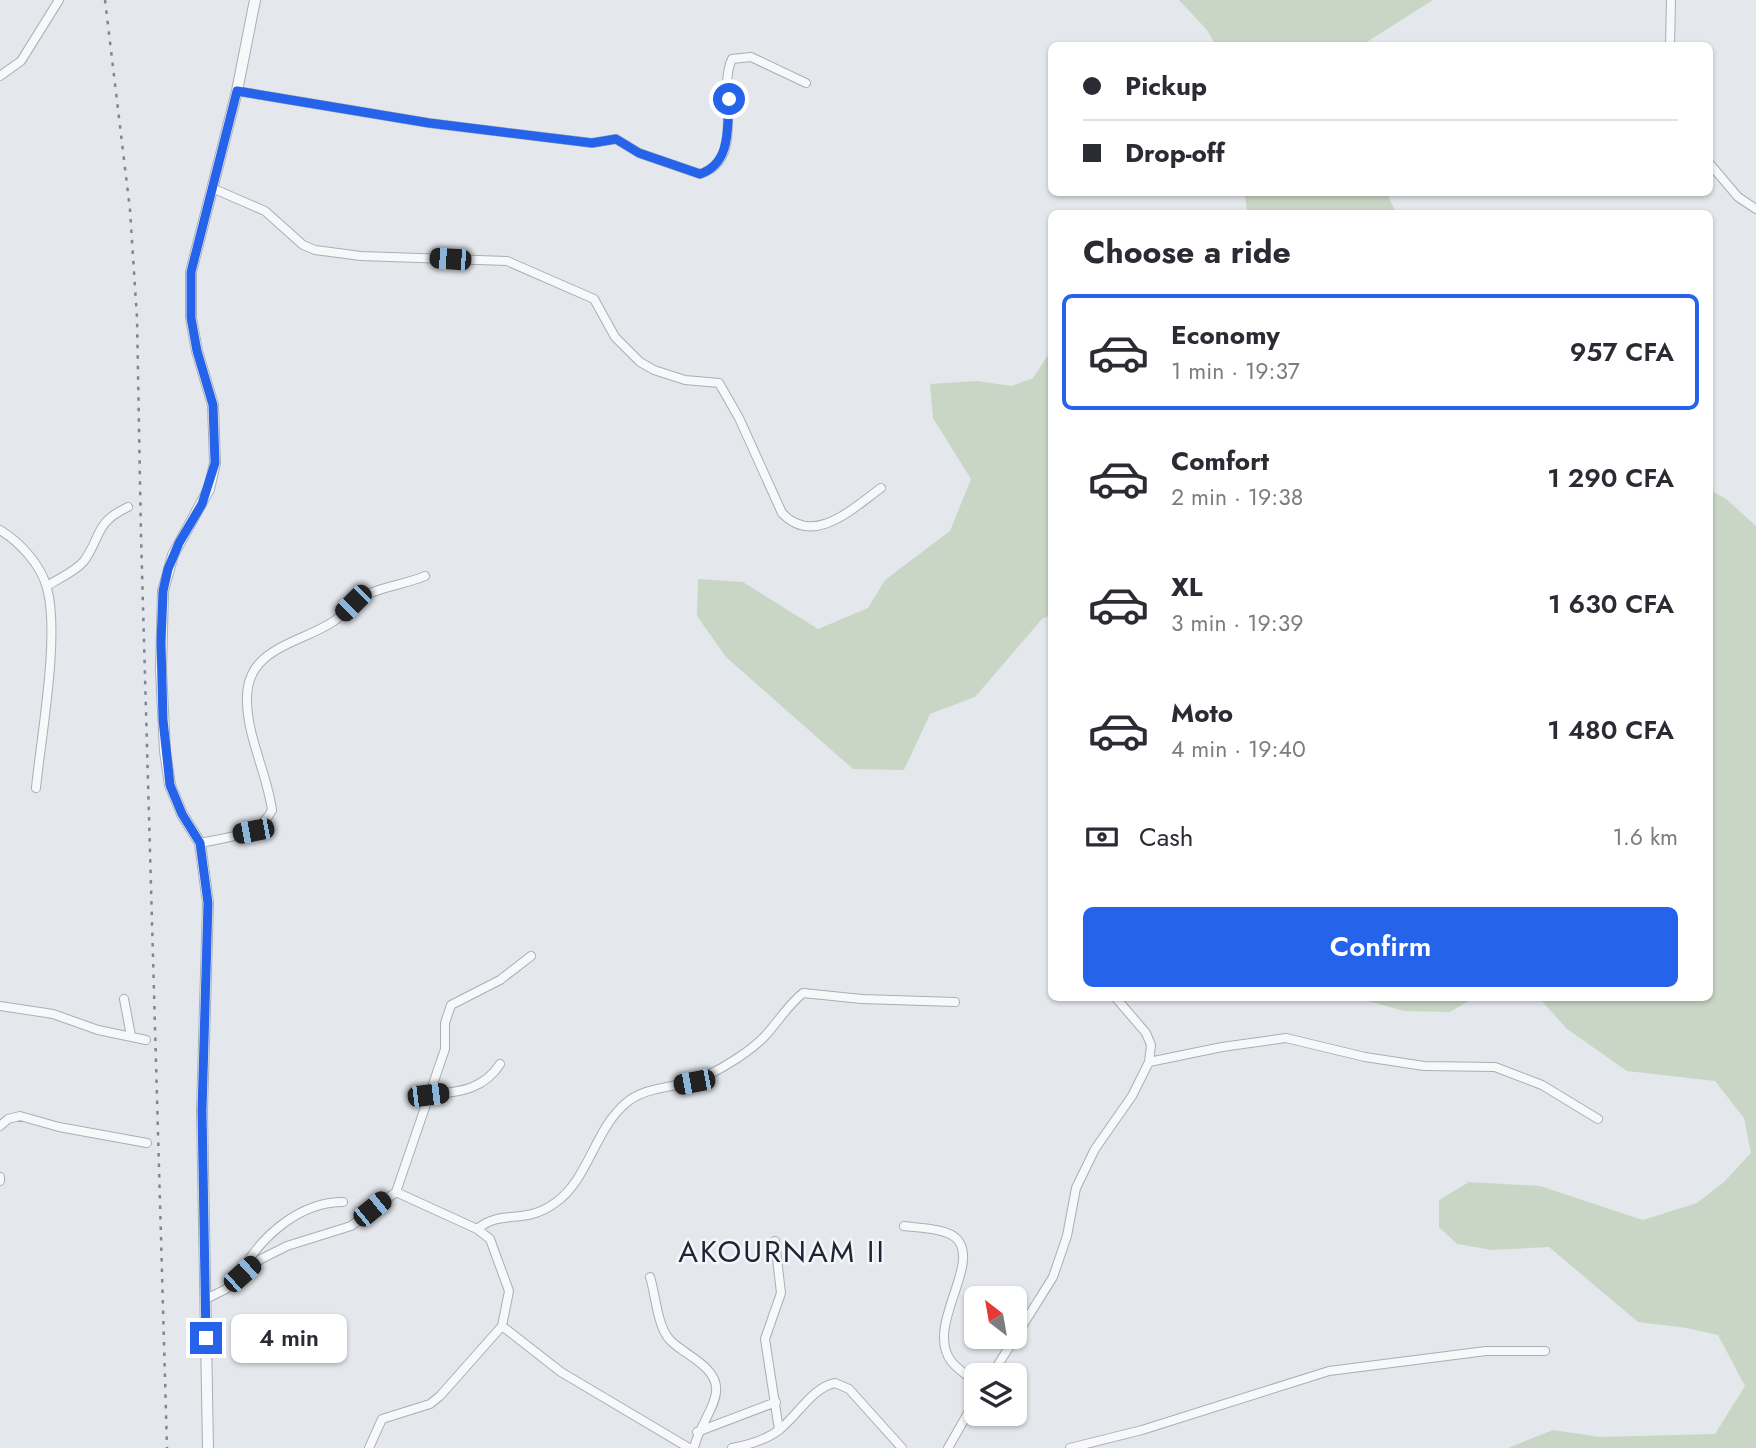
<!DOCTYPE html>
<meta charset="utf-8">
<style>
:root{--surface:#fff;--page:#f7f7f7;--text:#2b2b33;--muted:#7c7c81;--line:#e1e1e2;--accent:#2563eb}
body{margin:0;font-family:Jost,sans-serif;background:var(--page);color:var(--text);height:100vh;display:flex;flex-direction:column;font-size:26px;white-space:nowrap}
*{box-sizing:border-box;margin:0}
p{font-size:23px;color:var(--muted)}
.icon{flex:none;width:38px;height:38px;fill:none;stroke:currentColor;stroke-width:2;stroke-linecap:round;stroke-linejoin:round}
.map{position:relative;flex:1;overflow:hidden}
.details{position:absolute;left:1048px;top:210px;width:665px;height:791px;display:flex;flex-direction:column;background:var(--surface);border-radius:10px;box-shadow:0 2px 5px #0004}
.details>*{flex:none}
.top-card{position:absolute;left:1048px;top:42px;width:665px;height:154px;border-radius:10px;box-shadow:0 2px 5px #0004;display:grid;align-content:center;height:154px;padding:0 35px;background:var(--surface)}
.needle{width:46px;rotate:329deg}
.buttons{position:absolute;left:964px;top:1286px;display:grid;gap:14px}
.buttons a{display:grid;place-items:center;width:63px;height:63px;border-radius:10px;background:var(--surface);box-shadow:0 2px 5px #0004;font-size:35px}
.end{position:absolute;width:32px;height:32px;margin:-16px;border:9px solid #2563eb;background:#fff;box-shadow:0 0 0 4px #fff}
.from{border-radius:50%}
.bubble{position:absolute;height:49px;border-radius:10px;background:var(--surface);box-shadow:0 2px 5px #0004;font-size:23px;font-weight:600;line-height:49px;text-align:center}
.car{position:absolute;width:21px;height:42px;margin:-21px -10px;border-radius:9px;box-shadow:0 0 5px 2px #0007;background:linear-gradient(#222 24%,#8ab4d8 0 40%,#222 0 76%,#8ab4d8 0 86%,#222 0)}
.top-card b{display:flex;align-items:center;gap:24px;height:66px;font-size:26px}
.top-card b+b{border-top:2px solid var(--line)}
.top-card i{width:18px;height:18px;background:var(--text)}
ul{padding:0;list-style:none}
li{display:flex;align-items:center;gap:21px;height:116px;margin:0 14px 10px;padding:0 21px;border:4px solid transparent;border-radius:10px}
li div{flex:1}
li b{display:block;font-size:26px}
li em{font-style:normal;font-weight:600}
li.selected{border-color:var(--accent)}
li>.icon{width:63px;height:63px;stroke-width:1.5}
h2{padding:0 35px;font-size:32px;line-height:84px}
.pay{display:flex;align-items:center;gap:18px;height:77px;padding:0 35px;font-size:26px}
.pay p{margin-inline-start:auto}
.action{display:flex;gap:14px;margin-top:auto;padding:14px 35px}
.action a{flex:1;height:80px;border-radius:10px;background:var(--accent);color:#fff;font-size:28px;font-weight:600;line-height:80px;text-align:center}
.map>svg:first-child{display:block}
</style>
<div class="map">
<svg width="1756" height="1448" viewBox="0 0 1756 1448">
<rect width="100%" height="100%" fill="#e4e7ec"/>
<path fill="#c9d6c5" d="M1179,0H1433L1362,45L1216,46L1207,30Z
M1245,193H1387L1396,213H1247Z
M1052,349V614L1042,619L975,697L930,714L904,770L853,769L726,657L697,616L698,579L743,582L818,629L868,608L885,580L950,531L971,479L933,418L930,384L977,381L1011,386L1033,378Z
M1710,490L1726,499L1756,526V1448H1508L1553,1430L1600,1437L1715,1434L1745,1386L1718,1335L1687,1328L1638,1322L1549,1247L1492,1250L1457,1244L1439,1227V1200L1469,1182L1540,1186L1643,1220L1697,1203L1724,1182L1751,1153L1744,1118L1715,1081L1627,1071L1567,1029L1539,998H1710Z
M1358,998H1474L1450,1012L1404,1011Z"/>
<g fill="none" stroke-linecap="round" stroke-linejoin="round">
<defs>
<path id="minor" d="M1670,46L1671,0
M0,76L21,61L59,0
M237,91L429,123L592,143L616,139L639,153L700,174C748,159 716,92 732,59L751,57L806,83
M1710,164L1738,197L1756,209
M212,188L265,211L303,245L315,250L361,256L507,261L594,299L615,337L640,362L654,370L685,380L719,383L739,418L782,513C814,547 853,508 881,488
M0,530C20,542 41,565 47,588C60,635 41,737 36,788
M47,586C59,578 75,572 84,561C102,536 94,523 128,507
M200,843C226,837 259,837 272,810C267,773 247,737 247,700C246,649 295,645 331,623C345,615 353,600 368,594C386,586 406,584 425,576
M124,999L131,1036
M0,1006L53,1014L98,1030L146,1040
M1149,1062L1222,1047L1286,1038L1365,1057L1424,1066L1495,1067L1542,1085L1598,1119
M428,1095C456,1092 483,1091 500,1064
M0,1126L8,1119L20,1116L59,1127L147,1143
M0,1177V1181
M396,1192L477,1229L490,1239L509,1291L502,1326
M904,1226C918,1228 947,1228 957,1239C981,1265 925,1326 951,1361C957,1369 968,1376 976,1382
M477,1229C504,1208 523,1226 555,1203C589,1179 594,1130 626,1103C648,1084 681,1089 706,1076C725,1067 749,1052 764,1037C778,1022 788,1005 803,993L862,999L955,1002
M775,1241L781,1293L765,1339L779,1430
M242,1270C263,1235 300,1202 343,1202
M650,1277C656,1296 657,1326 670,1340C684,1355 719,1367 716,1392C715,1408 698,1428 694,1448
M206,1299L226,1289L261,1259L287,1246L351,1226L396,1192L445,1049V1023L451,1005L500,980L531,956
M991,1376L1053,1277L1067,1236L1076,1188L1095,1149L1132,1096L1149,1062L1151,1045L1146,1033L1116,998
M697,1432L776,1402
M369,1448L382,1419L430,1404L440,1396L502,1326L561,1372L689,1448
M732,1448C748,1445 766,1440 779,1430C797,1416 813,1387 835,1383L849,1389L902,1448
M948,1448L976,1399
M1070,1448L1142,1430L1329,1371L1486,1351H1545"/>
<path id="tertiary" d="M208,1448L202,1111L208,903L200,843L182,814L170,785L165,751L161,670L163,591L173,555L209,489L215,463L213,405L197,351L191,318V272L237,91L255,0"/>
</defs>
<use href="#minor" stroke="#a9aeb7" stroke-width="10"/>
<use href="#tertiary" stroke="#a9aeb7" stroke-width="12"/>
<use href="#minor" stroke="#f7f8fa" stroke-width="8"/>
<use href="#tertiary" stroke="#f7f8fa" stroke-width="10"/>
<path stroke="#7d8696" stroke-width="2.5" stroke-dasharray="3.5 7" stroke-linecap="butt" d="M105,0L130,210L137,318L141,536L167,1448"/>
</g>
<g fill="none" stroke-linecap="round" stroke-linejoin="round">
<path stroke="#2563eb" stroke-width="9" d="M206,1338L202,1111L208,903L200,843L182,814L170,785L163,720L161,643L163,591L168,569L179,543L202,504L215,463L213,405L197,351L191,318V272L237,91L429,123L592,143L616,139L639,153L700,174C732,163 727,126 729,99"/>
</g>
<g text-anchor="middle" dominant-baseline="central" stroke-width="5" stroke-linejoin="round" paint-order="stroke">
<g font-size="30" letter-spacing="2" fill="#1d2536" stroke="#f4f6f9">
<text x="782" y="1251">AKOURNAM II</text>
</g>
</g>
</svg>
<div class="buttons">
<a><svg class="needle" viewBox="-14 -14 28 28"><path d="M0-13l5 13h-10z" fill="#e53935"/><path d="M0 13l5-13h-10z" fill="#7c7c81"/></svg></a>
<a><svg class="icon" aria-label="layers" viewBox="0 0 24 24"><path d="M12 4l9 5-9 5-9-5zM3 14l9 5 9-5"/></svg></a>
</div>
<i class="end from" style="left:729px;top:99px"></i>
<i class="end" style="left:206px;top:1338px"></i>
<div class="bubble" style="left:231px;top:1314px;width:116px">4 min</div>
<i class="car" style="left:450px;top:259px;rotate:274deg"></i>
<i class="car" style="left:353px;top:603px;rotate:225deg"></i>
<i class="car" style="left:253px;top:831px;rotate:259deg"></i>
<i class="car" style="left:694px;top:1082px;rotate:259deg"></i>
<i class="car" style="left:428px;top:1095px;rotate:83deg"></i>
<i class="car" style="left:372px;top:1209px;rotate:51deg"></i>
<i class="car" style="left:242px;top:1274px;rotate:48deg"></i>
<div class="top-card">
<b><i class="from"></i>Pickup</b>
<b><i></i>Drop-off</b>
</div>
<section class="details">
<h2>Choose a ride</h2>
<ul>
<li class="selected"><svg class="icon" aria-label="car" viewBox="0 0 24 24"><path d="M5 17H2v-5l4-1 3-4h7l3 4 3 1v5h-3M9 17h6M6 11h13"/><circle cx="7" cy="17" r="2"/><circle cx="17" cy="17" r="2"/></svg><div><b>Economy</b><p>1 min · 19:37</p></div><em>957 CFA</em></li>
<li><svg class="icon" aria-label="car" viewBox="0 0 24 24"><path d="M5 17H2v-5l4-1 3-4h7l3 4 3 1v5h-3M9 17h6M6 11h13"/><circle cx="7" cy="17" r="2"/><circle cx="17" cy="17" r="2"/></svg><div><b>Comfort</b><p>2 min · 19:38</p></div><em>1 290 CFA</em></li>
<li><svg class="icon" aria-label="car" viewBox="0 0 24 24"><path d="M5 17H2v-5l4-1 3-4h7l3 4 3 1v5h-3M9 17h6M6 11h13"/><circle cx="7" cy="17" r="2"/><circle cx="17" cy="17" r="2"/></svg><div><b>XL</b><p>3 min · 19:39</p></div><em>1 630 CFA</em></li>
<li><svg class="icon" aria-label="car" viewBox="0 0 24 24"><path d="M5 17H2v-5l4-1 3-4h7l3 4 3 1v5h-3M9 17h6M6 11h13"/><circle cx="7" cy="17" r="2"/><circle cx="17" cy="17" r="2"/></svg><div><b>Moto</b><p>4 min · 19:40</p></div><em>1 480 CFA</em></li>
</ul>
<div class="pay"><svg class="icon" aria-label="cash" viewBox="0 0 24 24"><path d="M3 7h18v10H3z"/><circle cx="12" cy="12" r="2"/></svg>Cash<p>1.6 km</p></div>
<div class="action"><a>Confirm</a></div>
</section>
</div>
